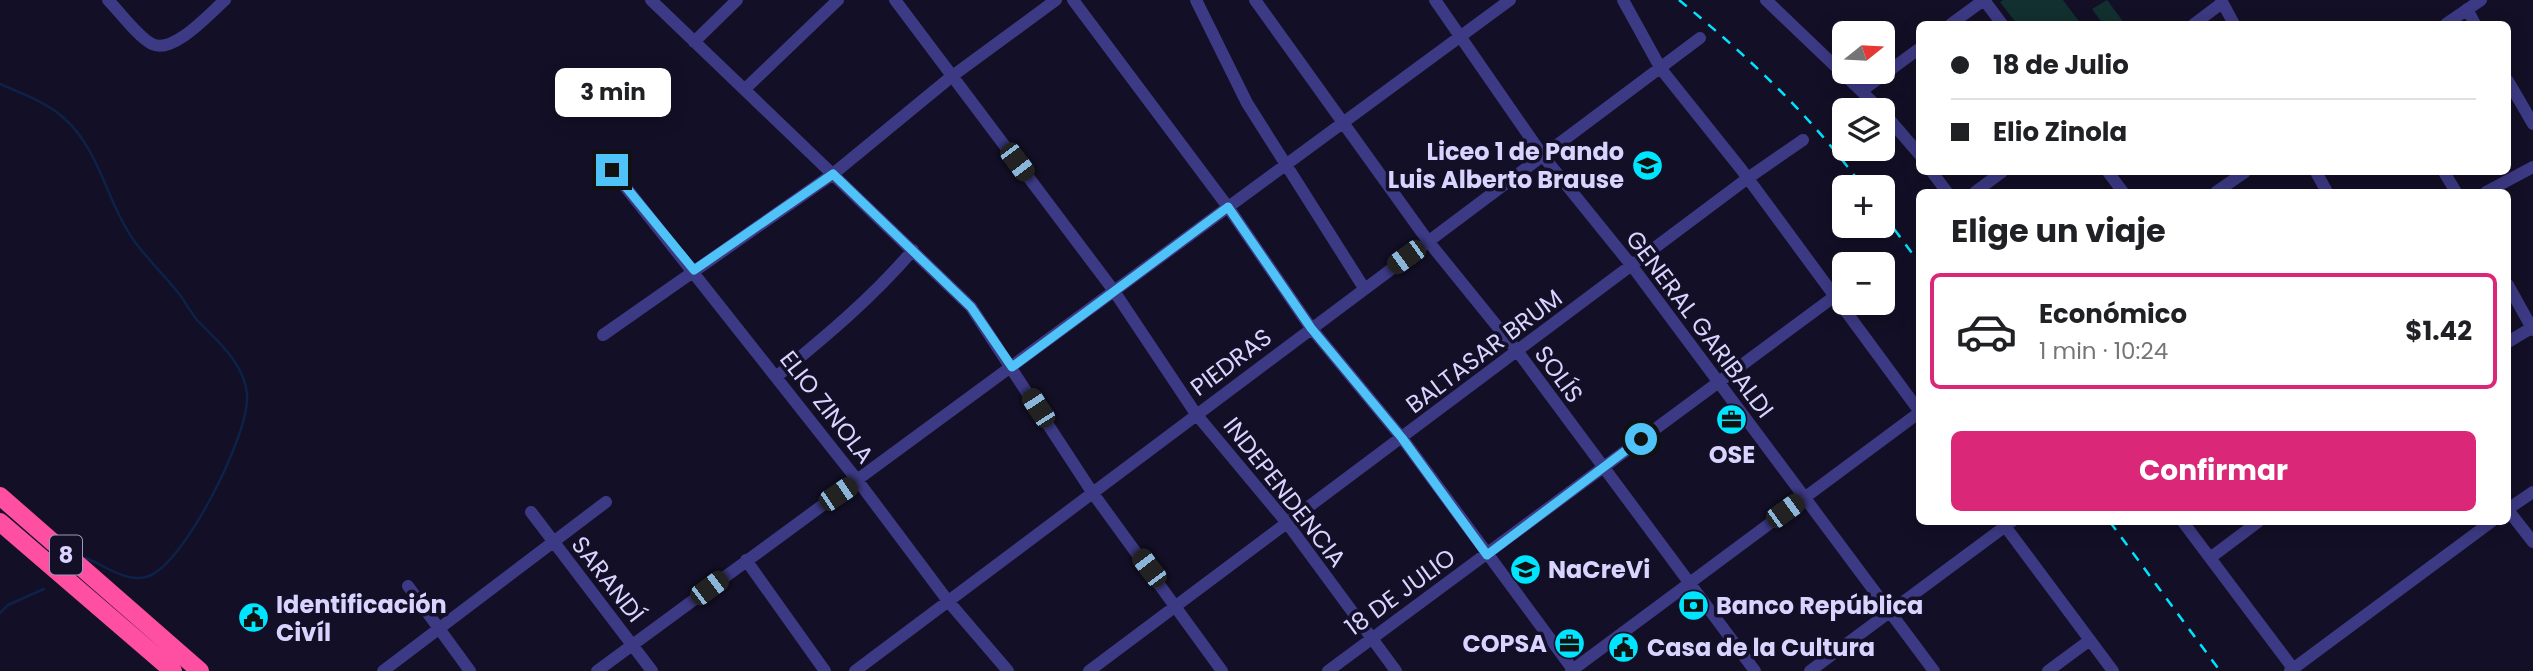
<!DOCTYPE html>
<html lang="es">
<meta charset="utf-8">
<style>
:root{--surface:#fff;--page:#f2f2f2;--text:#202124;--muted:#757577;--line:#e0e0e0;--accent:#db2777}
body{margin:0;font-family:Poppins,sans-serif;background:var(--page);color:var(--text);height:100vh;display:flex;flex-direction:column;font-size:26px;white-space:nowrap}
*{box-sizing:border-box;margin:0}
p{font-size:23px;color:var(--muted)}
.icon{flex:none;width:38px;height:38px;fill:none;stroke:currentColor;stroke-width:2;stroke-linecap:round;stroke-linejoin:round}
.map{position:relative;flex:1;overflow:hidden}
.panel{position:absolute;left:1916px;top:189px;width:595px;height:336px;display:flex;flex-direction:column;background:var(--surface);border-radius:10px;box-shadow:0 4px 18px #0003}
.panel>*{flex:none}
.guide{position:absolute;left:1916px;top:21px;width:595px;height:154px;border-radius:10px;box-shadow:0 4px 18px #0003;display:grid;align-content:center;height:154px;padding:0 35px;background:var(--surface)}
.needle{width:46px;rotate:72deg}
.tools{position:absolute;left:1832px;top:21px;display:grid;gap:14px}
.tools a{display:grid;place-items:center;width:63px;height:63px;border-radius:10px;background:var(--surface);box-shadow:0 4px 18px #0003;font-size:35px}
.end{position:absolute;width:32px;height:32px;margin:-16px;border:9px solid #4fc3f7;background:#111;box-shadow:0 0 0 4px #111}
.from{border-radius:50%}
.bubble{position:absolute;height:49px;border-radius:10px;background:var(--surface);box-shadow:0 4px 18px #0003;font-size:23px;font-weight:700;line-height:49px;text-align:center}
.car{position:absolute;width:21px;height:42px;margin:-21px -10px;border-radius:9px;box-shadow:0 0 5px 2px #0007;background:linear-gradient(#222 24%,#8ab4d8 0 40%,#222 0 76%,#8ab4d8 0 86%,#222 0)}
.guide b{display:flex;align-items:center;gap:24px;height:66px;font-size:26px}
.guide b+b{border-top:2px solid var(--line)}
.guide i{width:18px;height:18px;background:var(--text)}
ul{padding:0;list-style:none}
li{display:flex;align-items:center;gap:21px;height:116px;margin:0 14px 10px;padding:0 21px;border:4px solid var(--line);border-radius:10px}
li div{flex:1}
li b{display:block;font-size:26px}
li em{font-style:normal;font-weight:700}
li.active{border-color:var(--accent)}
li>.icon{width:63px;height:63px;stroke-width:1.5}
h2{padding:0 35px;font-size:32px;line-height:84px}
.action{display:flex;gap:14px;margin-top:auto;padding:14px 35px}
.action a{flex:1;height:80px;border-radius:10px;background:var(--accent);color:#fff;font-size:28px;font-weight:700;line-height:80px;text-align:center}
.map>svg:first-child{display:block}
</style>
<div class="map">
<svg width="2533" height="671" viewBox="0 0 2533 671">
<rect width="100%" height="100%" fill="#130f26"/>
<path fill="#12302f" d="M2003,0H2063L2081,24H2017L2000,2Z
M2107,0L2125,24H2103L2092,9Z"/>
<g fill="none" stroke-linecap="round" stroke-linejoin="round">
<path stroke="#0c2248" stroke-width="2.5" d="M0,84C20,93 49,103 65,119C101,152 107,204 135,242C149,261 166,277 180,295C186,303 191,313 198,321C218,342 244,363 247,394C251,431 185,563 149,576C127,584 106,566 86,558
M0,613L8,605L44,589"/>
<path stroke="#3d3a85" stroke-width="12" d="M108,0C119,11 139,38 152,44C173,55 210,13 225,0
M651,0L971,307L1092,492L1222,671
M895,0L1114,291L1196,414L1287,523L1396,671
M1073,0L1228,207L1311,328L1402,438L1574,671
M1196,0L1247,103L1364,288
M1255,0L1428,241L1518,352L1755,671
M1435,0L1543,156L1632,266L1934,671
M1623,0L1661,69L1741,169L1920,412
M1766,0L1881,110
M1984,0L2002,24
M2221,0L2234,24
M2467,9L2475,24
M1951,24L1984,0
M2194,24L2222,3
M2446,24L2481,0
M694,42L737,0
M2508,81L2533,124
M745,89L838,0
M1863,90L1920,48
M1883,112L1920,155
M612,170L858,481L948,601L1008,671
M1932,172L1947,192
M2108,172L2123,192
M2316,172L2327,192
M2444,172L2456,192
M1975,192L2002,172
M2216,192L2245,172
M2486,192L2533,167
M2508,285L2533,330
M603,335L833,174L951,77L1056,0
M2508,342L2533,327
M776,377C825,337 872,298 913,250
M2508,509L2533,492
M2508,510L2533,542
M531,512L652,671
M2002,522L2113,671
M2183,522L2295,671
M2210,558L2258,522
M746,560L825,671
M408,586L470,671
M383,671L606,502
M597,671L1510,0
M855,671L1700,38
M1089,671L1748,178L1803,140
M1328,671L1835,296
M1571,671L1920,412
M1810,671L2011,522
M2048,671L2090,640
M2290,671L2491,522"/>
<path stroke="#ff4fa3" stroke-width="18" d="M0,496L200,671
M0,522L173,671"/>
<path stroke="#00e5ff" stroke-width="2.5" stroke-dasharray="10 9" stroke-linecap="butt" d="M1679,0C1750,58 1809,114 1863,187
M1883,214L1920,264
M2110,522L2220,671"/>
</g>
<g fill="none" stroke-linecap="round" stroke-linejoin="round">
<path stroke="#4fc3f7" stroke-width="9" d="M612,170L694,270L833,174L971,307L1012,367L1228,207L1311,328L1402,438L1487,555L1641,439"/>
</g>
<defs>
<symbol id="school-disc" viewBox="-11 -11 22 22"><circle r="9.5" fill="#00e5ff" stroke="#130f26"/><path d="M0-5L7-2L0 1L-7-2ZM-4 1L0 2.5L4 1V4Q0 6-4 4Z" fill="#111"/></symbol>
<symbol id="office-disc" viewBox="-11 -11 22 22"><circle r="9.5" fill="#00e5ff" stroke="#130f26"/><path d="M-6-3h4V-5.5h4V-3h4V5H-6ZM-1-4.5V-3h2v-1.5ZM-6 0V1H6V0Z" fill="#111"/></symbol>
<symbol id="bank-disc" viewBox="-11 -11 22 22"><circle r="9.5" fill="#00e5ff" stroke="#130f26"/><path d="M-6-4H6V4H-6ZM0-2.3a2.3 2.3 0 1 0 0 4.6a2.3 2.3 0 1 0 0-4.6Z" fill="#111"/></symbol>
<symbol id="civic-disc" viewBox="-11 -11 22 22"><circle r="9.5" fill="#00e5ff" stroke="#130f26"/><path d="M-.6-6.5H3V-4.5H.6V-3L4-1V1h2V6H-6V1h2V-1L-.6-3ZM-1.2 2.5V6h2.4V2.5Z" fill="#111"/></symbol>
</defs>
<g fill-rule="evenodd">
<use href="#school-disc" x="1630" y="148" width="35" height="35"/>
<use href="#office-disc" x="1714" y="402" width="35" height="35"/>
<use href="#school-disc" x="1508" y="552" width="35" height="35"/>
<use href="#bank-disc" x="1676" y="588" width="35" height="35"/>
<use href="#civic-disc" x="236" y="600" width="35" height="35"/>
<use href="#office-disc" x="1552" y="626" width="35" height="35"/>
<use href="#civic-disc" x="1606" y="630" width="35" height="35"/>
</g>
<g text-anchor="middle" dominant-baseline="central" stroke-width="7" stroke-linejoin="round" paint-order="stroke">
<rect fill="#130f26" stroke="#9e99be" stroke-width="2" x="50" y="535.5" width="32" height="39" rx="5"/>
<g font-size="23" font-weight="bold" fill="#d9d4ff">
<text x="66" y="555">8</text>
</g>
<g font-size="24" font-weight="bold" fill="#d9d4ff" stroke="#130f26" text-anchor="start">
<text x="1624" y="151" text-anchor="end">Liceo 1 de Pando<tspan x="1624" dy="28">Luis Alberto Brause</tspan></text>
<text x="1732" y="454" text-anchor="middle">OSE</text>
<text x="1548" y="569">NaCreVi</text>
<text x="276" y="604">Identificación<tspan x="276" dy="28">Civíl</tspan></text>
<text x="1716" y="605">Banco República</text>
<text x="1547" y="643" text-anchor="end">COPSA</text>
<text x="1647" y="647">Casa de la Cultura</text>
</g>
<g font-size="24" fill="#d9d4ff" stroke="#130f26">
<text transform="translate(1700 324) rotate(53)">GENERAL GARIBALDI</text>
<text transform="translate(1484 351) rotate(-37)">BALTASAR BRUM</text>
<text transform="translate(1231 362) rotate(-37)">PIEDRAS</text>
<text transform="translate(1559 374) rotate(54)">SOLÍS</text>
<text transform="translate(827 407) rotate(52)">ELIO ZINOLA</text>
<text transform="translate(1285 492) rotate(52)">INDEPENDENCIA</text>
<text transform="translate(608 579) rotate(52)">SARANDÍ</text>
<text transform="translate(1400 592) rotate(-36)">18 DE JULIO</text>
</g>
</g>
</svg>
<div class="tools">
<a><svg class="needle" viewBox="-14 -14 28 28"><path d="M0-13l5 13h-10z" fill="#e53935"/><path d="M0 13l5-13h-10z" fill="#757577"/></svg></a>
<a><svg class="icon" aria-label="layers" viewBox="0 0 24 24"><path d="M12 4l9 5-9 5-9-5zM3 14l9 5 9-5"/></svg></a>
<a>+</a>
<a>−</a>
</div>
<i class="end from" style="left:1641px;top:439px"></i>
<i class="end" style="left:612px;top:170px"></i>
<div class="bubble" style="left:555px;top:68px;width:116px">3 min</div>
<i class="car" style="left:1017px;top:162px;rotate:143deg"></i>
<i class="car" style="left:1406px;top:257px;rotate:234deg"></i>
<i class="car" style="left:1038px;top:408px;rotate:327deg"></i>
<i class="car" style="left:838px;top:494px;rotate:56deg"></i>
<i class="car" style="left:1785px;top:511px;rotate:54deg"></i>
<i class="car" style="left:1149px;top:568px;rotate:323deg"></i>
<i class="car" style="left:709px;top:588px;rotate:53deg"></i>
<div class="guide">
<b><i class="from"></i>18 de Julio</b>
<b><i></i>Elio Zinola</b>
</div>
<section class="panel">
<h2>Elige un viaje</h2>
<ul>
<li class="active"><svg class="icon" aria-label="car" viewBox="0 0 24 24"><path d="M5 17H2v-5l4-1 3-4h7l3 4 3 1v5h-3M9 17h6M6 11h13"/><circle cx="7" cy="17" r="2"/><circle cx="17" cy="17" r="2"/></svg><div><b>Económico</b><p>1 min · 10:24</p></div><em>$1.42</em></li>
</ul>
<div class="action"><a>Confirmar</a></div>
</section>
</div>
